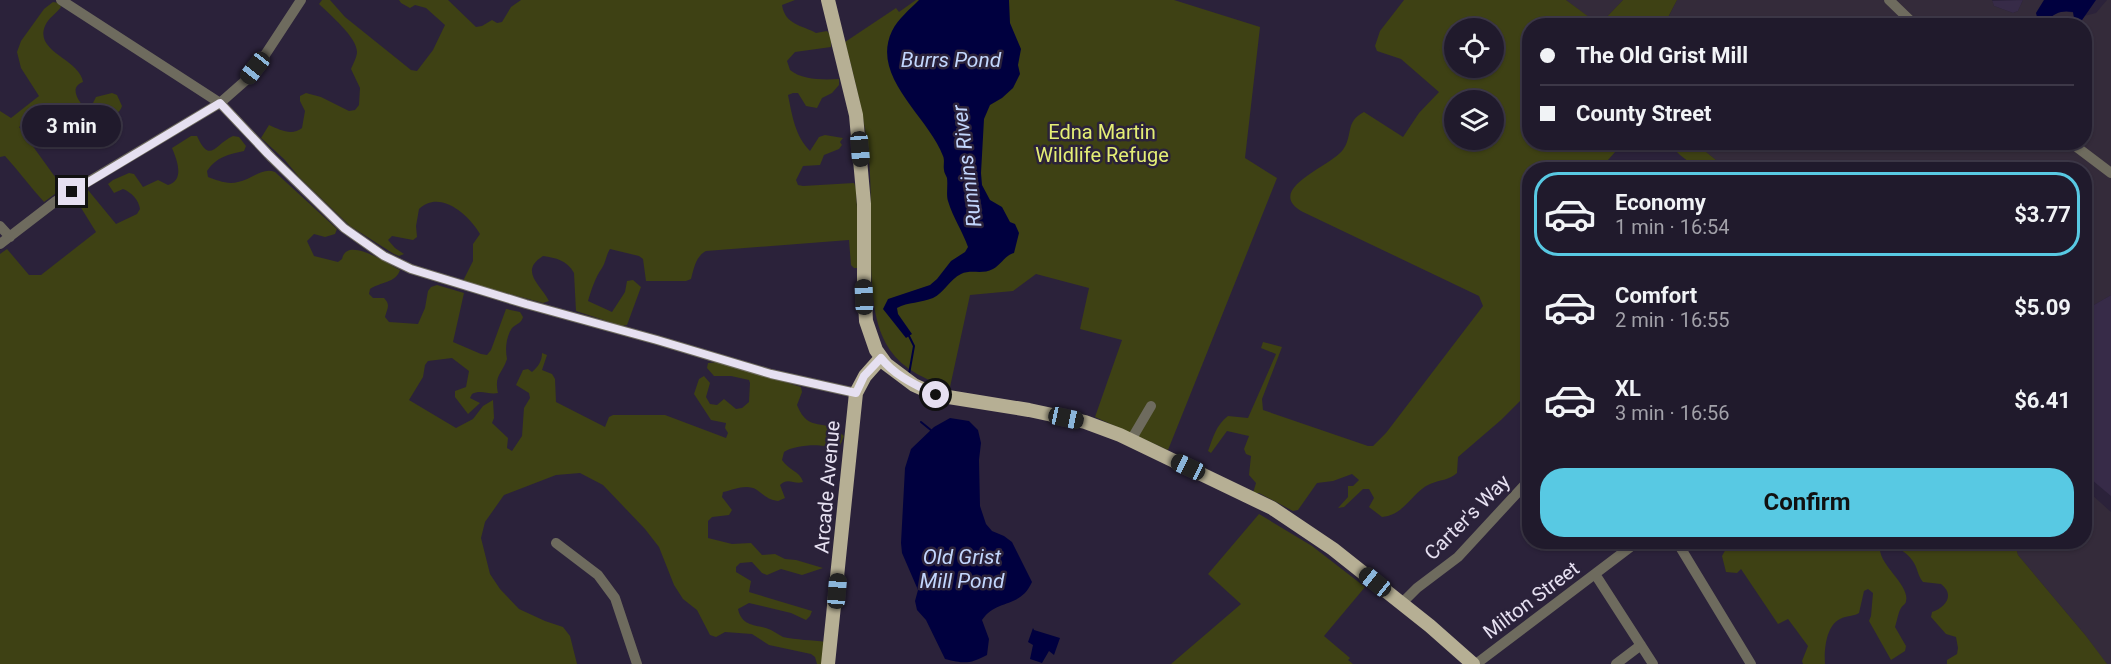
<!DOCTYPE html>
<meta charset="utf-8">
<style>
:root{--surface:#201a2c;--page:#2d2738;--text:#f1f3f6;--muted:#a2a1a9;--line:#3d3848;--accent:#58c9e3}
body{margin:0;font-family:Roboto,sans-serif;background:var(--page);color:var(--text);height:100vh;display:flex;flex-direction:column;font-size:22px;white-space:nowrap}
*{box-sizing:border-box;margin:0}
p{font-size:20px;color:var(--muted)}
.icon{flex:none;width:33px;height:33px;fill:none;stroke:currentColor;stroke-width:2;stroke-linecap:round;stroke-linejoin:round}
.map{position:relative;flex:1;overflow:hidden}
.drawer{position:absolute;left:1522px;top:162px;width:570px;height:387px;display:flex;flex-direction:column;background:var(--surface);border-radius:24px;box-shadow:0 2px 4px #0004,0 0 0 2px var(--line)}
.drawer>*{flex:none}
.top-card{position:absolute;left:1522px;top:18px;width:570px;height:132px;border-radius:24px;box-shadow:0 2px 4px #0004,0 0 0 2px var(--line);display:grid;align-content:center;height:132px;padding:0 18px;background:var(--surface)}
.buttons{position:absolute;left:1444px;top:18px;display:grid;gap:12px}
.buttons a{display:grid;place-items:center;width:60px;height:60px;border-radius:50%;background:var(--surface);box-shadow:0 2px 4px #0004,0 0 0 2px var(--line);font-size:30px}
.end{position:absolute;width:27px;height:27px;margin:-14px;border:8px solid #e6e0f1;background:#111;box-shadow:0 0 0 3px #111}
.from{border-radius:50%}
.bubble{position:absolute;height:42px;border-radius:21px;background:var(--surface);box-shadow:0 2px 4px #0004,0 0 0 2px var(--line);font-size:20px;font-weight:700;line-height:42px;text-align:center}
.car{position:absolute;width:18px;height:36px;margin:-18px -9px;border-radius:8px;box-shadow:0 0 4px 2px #0007;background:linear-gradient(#222 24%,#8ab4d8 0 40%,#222 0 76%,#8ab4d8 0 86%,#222 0)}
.top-card b{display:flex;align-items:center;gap:21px;height:57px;font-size:22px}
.top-card b+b{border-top:2px solid var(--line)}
.top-card i{width:15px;height:15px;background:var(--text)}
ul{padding:10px 0 0;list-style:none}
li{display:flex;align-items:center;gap:18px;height:84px;margin:0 12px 9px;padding:0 6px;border:3px solid transparent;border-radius:24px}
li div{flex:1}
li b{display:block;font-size:22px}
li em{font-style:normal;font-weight:700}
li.current{border-color:var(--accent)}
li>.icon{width:54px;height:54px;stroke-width:1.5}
.cta{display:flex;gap:12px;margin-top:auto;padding:12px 18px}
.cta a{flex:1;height:69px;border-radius:24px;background:var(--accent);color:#111;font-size:24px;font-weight:700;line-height:69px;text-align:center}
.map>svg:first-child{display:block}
</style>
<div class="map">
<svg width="2111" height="664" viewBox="0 0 2111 664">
<rect width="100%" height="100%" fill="#2b223a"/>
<path fill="#372b48" d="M2023,0L2018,11L2013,13L1994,6L1992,1Z
M2111,295V496L2085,474V310Z"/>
<path fill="#342b3a" d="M1566,0H1623L1601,23L1597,24Z
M1677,0H1992L1994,6L2013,13L2018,11L2023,0H2044L2036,13L2046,21L2055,13L2066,11L2084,16L2096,13L2107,0H2111V295L2085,310V170L1727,169L1695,143L2085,142V26H1664Z
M2091,494L2111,512V664H2106L2086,636L2018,555L2016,548L2023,542H2085V499Z"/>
<path fill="#3e4114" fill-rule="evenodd" d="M322,0H330L345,17L411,70L417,71L433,50L445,25L426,8L415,5L410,8L401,3L399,0H448L476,27L482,26L492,20L497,23L502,22L511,7L521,0H795L782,5C785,25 802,25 816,33L827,31L831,36V47L795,52L787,61L790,70C802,80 823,80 839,79V85L832,93L822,98L817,108L806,106L798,93H793L788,95C792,115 795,136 810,151L819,137L825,135L843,138L840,142L842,145L839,149L824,155L820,165L803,166L796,180L798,185L803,186L854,183L856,188L860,268H854L851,265L849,240L706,251C696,256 694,268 691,279L686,281H646L643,259L639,256L610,249C606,255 606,262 602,268C595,278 592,288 588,301L612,312L625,292L627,281L633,280L641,287L627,325L622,326L576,311L574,273C567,260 556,258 543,256C519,271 540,284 549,301L543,303L463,281L473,261V244L480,234C469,215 440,189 419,209L416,226L417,237L413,240L392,236L388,240L395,248L404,254L399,256L394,254L350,226L299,177L284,159L261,138L269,125C280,130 292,136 302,128L305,111L300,101V96L306,93L321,97L349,111L355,110L359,105L360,88L351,69C353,64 357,57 357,52C357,37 329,14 319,4Z
M916,0H1174L1260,27L1245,158L1277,178L1168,450L1095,417L1122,340L1080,329L1089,288L1036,274L1013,291L970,295L950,387C882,368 873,329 871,265C870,230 872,194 869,159C865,119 855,80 845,42L896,8L899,12Z
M1404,0H1566L1597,23H1601L1623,0H1677L1664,25L1530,26V142L1623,143L1600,169L1530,170V391L1501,420L1458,457L1457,473C1450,480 1439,480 1430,484C1412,492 1405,515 1382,517L1369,507L1374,498L1369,489H1363L1344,507L1338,508L1348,497V486H1353L1359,480L1352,474L1333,481L1317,483L1298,510L1293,511L1259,493H1253L1256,483L1249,475L1251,456L1246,454L1244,449L1249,436L1227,431L1211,453L1208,451C1213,438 1216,425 1228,416L1248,418L1276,354L1261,348L1263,342L1282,347L1262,399L1263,410L1368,446H1373L1386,433L1483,306L1479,296L1303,212C1263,190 1329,167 1342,151C1354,136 1344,122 1364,112L1403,137L1419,113L1439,92L1401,59L1377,51L1375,46L1380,31ZM1455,28H1494V68H1455ZM1455,100H1494V140H1455Z
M53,2L59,3L61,7C56,14 48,18 45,26C34,52 80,59 83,82C69,87 78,100 84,107L93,103L96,97L112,93L117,95L122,106C119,115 114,114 105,114C98,120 93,130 94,138C78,139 77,126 66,119C57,114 49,116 44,107L19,127L63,188L44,202C30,187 19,171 5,156L0,157V111L11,118L39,96L21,68L17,52L21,41L44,9Z
M191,136H197C210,165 215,144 233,136L239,137L246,146L244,151C229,154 216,157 207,171L208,177C217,180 227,185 238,182C251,180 262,167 275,172L337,229L335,234L325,237L314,234L307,241L314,256L338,262L342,259C347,235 387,264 400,270C396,283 380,282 370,289L369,294L373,298H384C391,305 387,309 385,317L389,322L418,324L425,308L428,291L431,287L437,285L464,293L453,342L481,354L487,355L491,350L506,309L520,312L523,317C521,324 517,323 512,328C506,337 505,349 507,359C502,374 494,375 498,393C488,395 481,389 472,394L470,398L480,403L468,414L455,397V391L466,387L469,371L452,358L428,361L425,365L423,377L409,400L456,428L473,419L483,406L493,400L494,418L492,423L508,438L507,448L512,451L522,436L524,408L530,398L529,393L516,385L523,370L528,369L532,372C538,367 542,361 542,353L547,355L542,370L552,374L555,379L556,402L605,427L609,417L613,415H665L726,438L728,433L725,428L726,423L711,420L694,394L699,379L704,376L710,383L706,397L710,404L717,405L724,399L736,409L742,408L749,402L750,383L749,380L731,376H714L707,368L708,363L720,362L801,387L802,392L797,405C809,435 825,416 844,436L839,448C832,450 830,448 824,446C814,444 792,446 784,452L782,460C788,470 800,471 803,482C794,485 788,477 780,485L785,498L778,501C768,500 764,495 757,490C747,483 733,490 723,492L722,497L732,510L729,515L712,517L708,521V538L732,544L751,543L762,555L775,554L785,559L796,560L823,568L802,575L781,569L767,575L762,573L752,562L740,563L736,567V572L751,581L749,592L812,611L810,616L806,620L791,613L749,603L738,609C742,628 758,624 771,630C775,632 779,635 783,637C796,640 812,640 826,642L824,664H817L815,657L811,654L769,645L752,634L725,632L716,637L710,635L697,610L683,599L674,585L659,547L645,529L603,485L580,473L556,475L504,495L485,522L481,538L490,574L500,589L519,609L545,621L563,627L570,636L577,664H0V254L7,249L29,275H41L96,232L75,198L88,190L116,224L137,214L140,209C139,200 131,192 123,189L114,193L108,184L113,180L129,173L134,174L143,187L158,180L168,185C185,180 177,160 172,148Z
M1668,143H1695L1727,169H1698L1680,155Z
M1259,514L1312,546L1365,587L1324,636L1350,658L1348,660L1353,664H1171L1241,604L1208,574Z
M1723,542H2023L2016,548L2018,555L2086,636L2107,664H1947V660L1957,654L1958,648L1956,637L1946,634L1931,617L1932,612C1946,607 1955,595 1941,584L1923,582C1918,576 1918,570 1914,563C1908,552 1891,541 1880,550C1881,566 1910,586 1906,601C1906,604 1903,605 1901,608C1898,613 1897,621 1895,627L1906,646L1905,651L1891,660L1869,621L1871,616L1873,593L1868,589L1864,591L1859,613C1853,617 1847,615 1840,619C1826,626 1824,650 1825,664H1803L1802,661L1808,646L1788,619L1778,624L1741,569L1737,573L1726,572L1722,556L1727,547Z"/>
<path fill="#00003f" d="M919,0H1009L1010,23L1021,49L1018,65L1020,74L1013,88L1002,98L990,105L984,119L981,173L982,185L990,200L1002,207L1010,222L1015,224L1019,233L1014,253C1005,255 1001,265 993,269C982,275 971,269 961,274C950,279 944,293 933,298C921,303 908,302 897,308L898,314L912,334L906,338L883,309L888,299L930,285L937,279L951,261L965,252L968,247C963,232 953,218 948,201C946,194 948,186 947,178C946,175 944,173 944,170C943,165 945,161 943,156C928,116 870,77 892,31C898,19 910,9 919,0Z
M2044,0H2096L2080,23L2074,19L2073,12C2061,10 2055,13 2046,21H2038L2036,13Z
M950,418L969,421L978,430L981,443L979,460L980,506L986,524L992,531L1004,536L1012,542L1032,582C1020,609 997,598 982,620L989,639L987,655C970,664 965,664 945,659L926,620L917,610L915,601L918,590L902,553L901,543L905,468L911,449L934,427Z
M1033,628L1034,630L1060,638L1054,655L1049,651L1042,663L1030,659L1033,645L1028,642Z"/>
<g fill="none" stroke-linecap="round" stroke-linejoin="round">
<path stroke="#00003f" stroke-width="2" d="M908,334L914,346L909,374
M921,422L932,431"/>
<path stroke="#6e6b5e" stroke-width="10" d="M61,0L220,103L272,158L344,228L384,256L411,269L526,304L657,340L771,374L856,393
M1889,0L1916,26
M2070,142L2111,173
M0,226L10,237
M0,244L56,201L220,103L245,81L265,55L301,0
M1131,440L1151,406
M1677,542L1751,664
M556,543L598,575L615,598L637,664
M1595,574L1653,664
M1402,603L1417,588L1458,557L1530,479
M1476,664L1637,542
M1616,664L1641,645"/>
<path stroke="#b6af94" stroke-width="14" d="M828,0L856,115L864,204V283L866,321L876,350L886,364L914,385L936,395L1029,410L1085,422L1120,435L1272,508L1333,549L1430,626L1473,664
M828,664L856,393L865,376L881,358"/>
</g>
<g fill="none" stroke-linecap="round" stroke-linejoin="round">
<path stroke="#e6e0f1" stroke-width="8" d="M72,192L220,103L268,154L344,228L384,256L411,269L526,304L657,340L771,374L856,393L864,376L881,358C895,376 916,385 936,395"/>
</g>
<g text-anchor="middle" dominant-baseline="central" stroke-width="5" stroke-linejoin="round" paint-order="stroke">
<g font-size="20" fill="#e4ee75" stroke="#2b223a">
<text x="1102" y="132">Edna Martin<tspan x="1102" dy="23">Wildlife Refuge</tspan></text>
</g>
<g font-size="20" fill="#e6e0f1" stroke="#2b223a">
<text transform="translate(827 487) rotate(-85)">Arcade Avenue</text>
<text transform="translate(1467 517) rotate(-45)">Carter's Way</text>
<text transform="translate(1531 600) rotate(-37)">Milton Street</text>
</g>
<g font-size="21" font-style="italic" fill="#c2d6fd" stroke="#2b223a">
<text x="951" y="60">Burrs Pond</text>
<text transform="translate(967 166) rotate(-97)">Runnins River</text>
<text x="962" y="557">Old Grist<tspan x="962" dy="24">Mill Pond</tspan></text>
</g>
</g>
</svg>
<div class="buttons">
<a><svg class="icon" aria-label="locate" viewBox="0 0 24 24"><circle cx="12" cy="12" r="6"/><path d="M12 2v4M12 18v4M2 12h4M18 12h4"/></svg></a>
<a><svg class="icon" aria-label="layers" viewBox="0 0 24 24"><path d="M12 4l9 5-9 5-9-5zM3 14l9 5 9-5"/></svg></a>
</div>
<i class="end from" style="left:936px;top:395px"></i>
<i class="end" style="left:72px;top:192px"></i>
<div class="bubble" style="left:22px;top:105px;width:99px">3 min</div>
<i class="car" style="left:255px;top:68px;rotate:218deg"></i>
<i class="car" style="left:860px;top:149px;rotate:175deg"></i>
<i class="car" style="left:864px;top:297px;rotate:358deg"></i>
<i class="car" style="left:1066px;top:418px;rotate:102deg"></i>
<i class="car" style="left:1188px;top:467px;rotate:295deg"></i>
<i class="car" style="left:1375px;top:582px;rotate:309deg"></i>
<i class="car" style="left:837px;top:591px;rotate:5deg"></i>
<div class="top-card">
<b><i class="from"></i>The Old Grist Mill</b>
<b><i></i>County Street</b>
</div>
<section class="drawer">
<ul>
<li class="current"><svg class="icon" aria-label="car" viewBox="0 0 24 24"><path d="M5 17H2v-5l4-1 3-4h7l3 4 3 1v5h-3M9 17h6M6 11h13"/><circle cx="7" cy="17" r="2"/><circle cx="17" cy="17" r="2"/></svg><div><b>Economy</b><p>1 min · 16:54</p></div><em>$3.77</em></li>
<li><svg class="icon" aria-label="car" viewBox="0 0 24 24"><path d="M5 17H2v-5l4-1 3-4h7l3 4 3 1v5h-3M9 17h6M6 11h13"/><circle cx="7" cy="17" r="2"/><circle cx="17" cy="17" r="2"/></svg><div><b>Comfort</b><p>2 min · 16:55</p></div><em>$5.09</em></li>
<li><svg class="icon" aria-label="car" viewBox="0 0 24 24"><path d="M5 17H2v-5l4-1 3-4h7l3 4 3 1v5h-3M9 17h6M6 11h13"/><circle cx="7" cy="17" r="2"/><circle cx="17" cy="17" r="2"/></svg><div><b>XL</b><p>3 min · 16:56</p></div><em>$6.41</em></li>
</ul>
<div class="cta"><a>Confirm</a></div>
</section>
</div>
